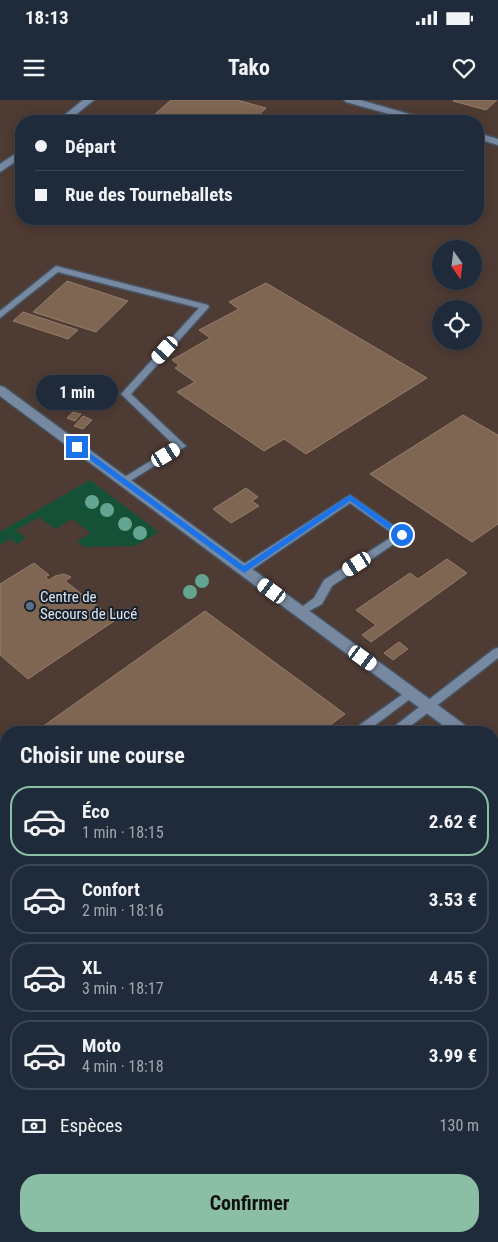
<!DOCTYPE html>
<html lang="fr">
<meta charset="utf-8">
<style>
:root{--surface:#1f2b3a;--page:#2c3745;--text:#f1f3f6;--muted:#a1a7af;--line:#3c4754;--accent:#8abfa5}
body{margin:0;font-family:"Roboto Condensed",sans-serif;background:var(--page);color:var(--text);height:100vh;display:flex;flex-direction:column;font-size:19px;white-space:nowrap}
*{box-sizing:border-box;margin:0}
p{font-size:16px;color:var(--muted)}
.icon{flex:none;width:28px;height:28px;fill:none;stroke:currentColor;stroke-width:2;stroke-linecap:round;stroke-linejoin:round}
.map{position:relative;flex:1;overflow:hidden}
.details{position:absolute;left:0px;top:626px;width:499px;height:516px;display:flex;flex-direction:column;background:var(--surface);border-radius:20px 20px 0 0;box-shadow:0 2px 12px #0003,0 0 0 1px var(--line)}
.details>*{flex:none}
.guide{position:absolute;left:15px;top:15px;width:469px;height:110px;border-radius:20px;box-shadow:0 2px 12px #0003,0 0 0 1px var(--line);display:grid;align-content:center;height:110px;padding:0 20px;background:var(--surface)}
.needle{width:32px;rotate:166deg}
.fabs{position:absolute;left:432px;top:140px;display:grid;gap:10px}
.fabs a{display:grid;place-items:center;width:50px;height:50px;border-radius:50%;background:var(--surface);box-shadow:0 2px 12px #0003,0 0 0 1px var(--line);font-size:25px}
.end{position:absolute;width:22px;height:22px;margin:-11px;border:6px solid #1a73e8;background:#fff;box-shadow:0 0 0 2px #fff}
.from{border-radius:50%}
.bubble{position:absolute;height:35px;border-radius:18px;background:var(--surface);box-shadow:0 2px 12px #0003,0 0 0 1px var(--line);font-size:16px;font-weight:700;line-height:35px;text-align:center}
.car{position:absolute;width:15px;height:30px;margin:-15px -8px;border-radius:6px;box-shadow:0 0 4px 1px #0007;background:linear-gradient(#fff 24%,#345 0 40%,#fff 0 76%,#345 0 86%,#fff 0)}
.guide b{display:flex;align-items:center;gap:18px;height:48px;font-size:19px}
.guide b+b{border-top:1px solid var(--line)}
.guide i{width:12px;height:12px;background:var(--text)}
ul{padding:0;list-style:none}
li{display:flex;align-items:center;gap:15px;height:70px;margin:0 10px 8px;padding:0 10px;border:2px solid var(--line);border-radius:20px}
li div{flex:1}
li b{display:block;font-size:19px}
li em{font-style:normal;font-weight:700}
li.selected{border-color:var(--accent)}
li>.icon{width:45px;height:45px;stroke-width:1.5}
h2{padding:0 20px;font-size:22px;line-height:60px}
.pay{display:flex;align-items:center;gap:12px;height:55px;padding:0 20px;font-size:19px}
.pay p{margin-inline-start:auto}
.primary-button{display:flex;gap:10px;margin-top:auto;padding:10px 20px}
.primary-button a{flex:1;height:58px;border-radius:20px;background:var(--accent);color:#111;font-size:20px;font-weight:700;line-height:58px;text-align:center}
.status{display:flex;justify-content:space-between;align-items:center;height:35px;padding:0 25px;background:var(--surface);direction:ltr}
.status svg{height:14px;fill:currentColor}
header{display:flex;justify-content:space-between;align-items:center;height:65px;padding:0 20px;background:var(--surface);font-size:22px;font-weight:700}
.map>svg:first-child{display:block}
</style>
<div class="status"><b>18:13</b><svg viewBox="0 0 49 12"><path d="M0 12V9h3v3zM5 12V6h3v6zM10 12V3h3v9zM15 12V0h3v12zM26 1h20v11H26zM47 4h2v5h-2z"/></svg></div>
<header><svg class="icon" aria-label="menu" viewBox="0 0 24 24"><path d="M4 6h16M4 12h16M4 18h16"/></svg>Tako<svg class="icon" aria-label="heart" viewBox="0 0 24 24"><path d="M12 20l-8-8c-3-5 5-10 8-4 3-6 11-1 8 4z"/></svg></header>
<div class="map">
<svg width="498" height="1142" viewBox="0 0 498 1142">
<rect width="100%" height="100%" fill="#29394d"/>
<path fill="#4e3b33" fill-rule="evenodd" d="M0,0H498V1142H0ZM21,21H478V119H21ZM441,149H474V181H441ZM441,209H474V241H441ZM6,632H492V1136H6Z"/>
<path fill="#145137" d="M90,380L159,432L135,446L84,447L77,441L91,433L72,419L55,429L39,417L16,430L26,438L17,444L10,439L0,445V432Z"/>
<path fill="#7e6653" stroke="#957d69" d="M171,0H237L266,8L258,16L278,21H147Z
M454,0H497L486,10L453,1Z
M67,181L128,201L96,232L33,212Z
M266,183L427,278L306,354L284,339L264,351L177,292L195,282L175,268L179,265L172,260L210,238L199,230L239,209L229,202Z
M23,212L78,230L68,239L13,221Z
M73,312L81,314L75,321L67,318Z
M463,315L498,335V424L472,442L370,374Z
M83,316L92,320L83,329L74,326Z
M246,388L258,397L252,401L259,406L231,423L213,409Z
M447,459L467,473L371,542L362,535L376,525L356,510L410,473L418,479Z
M34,463L49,475L45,477L49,480L55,476L64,474L71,477L65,481L106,513L113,512L120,517L28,579L0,555V484Z
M205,511L345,614L321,632H35Z
M399,542L408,549L393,560L384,553Z
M6,653V822L0,816V658Z
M492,741L498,745V847L492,853Z
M63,1136H83L90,1142H58Z"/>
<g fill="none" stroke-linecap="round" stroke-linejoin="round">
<defs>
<path id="service" d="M56,166L208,205L209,207L131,294L186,346L127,383H119L118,381L175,346L121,294L199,208L58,172L0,218V211Z
M350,395L407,435L332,486L322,504L300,516L295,512L314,498L324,480L395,435L350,403L247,473H239L238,470L239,467Z
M498,548V558L403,632H389L391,629L494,549Z
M410,589L414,590L416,593L414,596L366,632H352L354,629Z
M492,709L498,712V723L492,721Z
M498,869V883L492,886V871Z
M6,902V915L0,917V904Z"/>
<path id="minor" d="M83,0H94L68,21H57Z
M344,0H360L427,19L429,21H414L346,2Z
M478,33L498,39V45L478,39Z
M21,50V58L0,72V64Z
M0,286L4,287L469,628L471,632H452L0,296Z
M492,648L498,650V664L492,662Z"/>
</defs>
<use href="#service" stroke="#465464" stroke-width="3"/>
<use href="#minor" stroke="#465464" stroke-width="3"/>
<use href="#service" fill="#7789a1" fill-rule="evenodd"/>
<use href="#minor" fill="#7789a1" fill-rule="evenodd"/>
</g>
<g fill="#63a590">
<circle cx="92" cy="402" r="7"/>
<circle cx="107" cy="410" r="7"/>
<circle cx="125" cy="424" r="7"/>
<circle cx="140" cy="433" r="7"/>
<circle cx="202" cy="481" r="7"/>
<circle cx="190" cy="492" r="7"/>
</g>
<path fill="#1a73e8" d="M74,345H79L244,466L350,395L406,435L399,437L350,401L244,473L74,348Z"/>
<circle fill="#5c6f8a" stroke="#182029" stroke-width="2" cx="30" cy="506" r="5"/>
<g text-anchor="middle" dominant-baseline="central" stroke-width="4" stroke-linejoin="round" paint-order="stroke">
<g font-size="15" fill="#dde7f4" stroke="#182029" text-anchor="start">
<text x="40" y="497">Centre de<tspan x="40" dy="17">Secours de Lucé</tspan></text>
</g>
</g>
</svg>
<div class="fabs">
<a><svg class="needle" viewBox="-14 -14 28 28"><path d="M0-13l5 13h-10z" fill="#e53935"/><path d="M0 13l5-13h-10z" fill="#a1a7af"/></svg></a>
<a><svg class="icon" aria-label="locate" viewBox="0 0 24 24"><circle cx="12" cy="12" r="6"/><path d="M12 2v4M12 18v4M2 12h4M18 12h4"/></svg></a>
</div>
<i class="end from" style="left:402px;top:435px"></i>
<i class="end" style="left:77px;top:347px"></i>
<div class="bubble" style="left:36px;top:275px;width:82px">1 min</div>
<i class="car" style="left:165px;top:250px;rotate:222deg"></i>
<i class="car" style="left:166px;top:355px;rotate:59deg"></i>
<i class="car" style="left:357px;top:464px;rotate:237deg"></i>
<i class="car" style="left:272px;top:491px;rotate:306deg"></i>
<i class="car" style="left:363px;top:558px;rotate:126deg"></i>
<div class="guide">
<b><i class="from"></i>Départ</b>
<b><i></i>Rue des Tourneballets</b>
</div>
<section class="details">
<h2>Choisir une course</h2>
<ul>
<li class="selected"><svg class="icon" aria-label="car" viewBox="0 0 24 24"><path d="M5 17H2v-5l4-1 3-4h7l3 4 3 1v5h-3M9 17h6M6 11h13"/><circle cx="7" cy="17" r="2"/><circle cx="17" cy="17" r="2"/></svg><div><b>Éco</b><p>1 min · 18:15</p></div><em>2.62 €</em></li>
<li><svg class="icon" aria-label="car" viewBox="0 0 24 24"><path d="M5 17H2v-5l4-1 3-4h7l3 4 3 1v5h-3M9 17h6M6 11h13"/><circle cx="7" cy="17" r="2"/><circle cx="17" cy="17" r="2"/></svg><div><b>Confort</b><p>2 min · 18:16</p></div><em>3.53 €</em></li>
<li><svg class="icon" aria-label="car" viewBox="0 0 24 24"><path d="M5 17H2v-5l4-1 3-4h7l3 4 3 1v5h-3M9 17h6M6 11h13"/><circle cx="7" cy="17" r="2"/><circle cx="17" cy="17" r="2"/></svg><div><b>XL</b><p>3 min · 18:17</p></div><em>4.45 €</em></li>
<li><svg class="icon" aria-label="car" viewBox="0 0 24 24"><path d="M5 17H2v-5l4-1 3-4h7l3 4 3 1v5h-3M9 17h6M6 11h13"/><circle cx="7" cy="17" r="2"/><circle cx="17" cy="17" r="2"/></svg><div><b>Moto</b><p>4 min · 18:18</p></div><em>3.99 €</em></li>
</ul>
<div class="pay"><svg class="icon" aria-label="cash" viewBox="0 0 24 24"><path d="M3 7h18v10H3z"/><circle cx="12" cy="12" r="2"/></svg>Espèces<p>130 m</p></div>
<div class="primary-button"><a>Confirmer</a></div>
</section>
</div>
